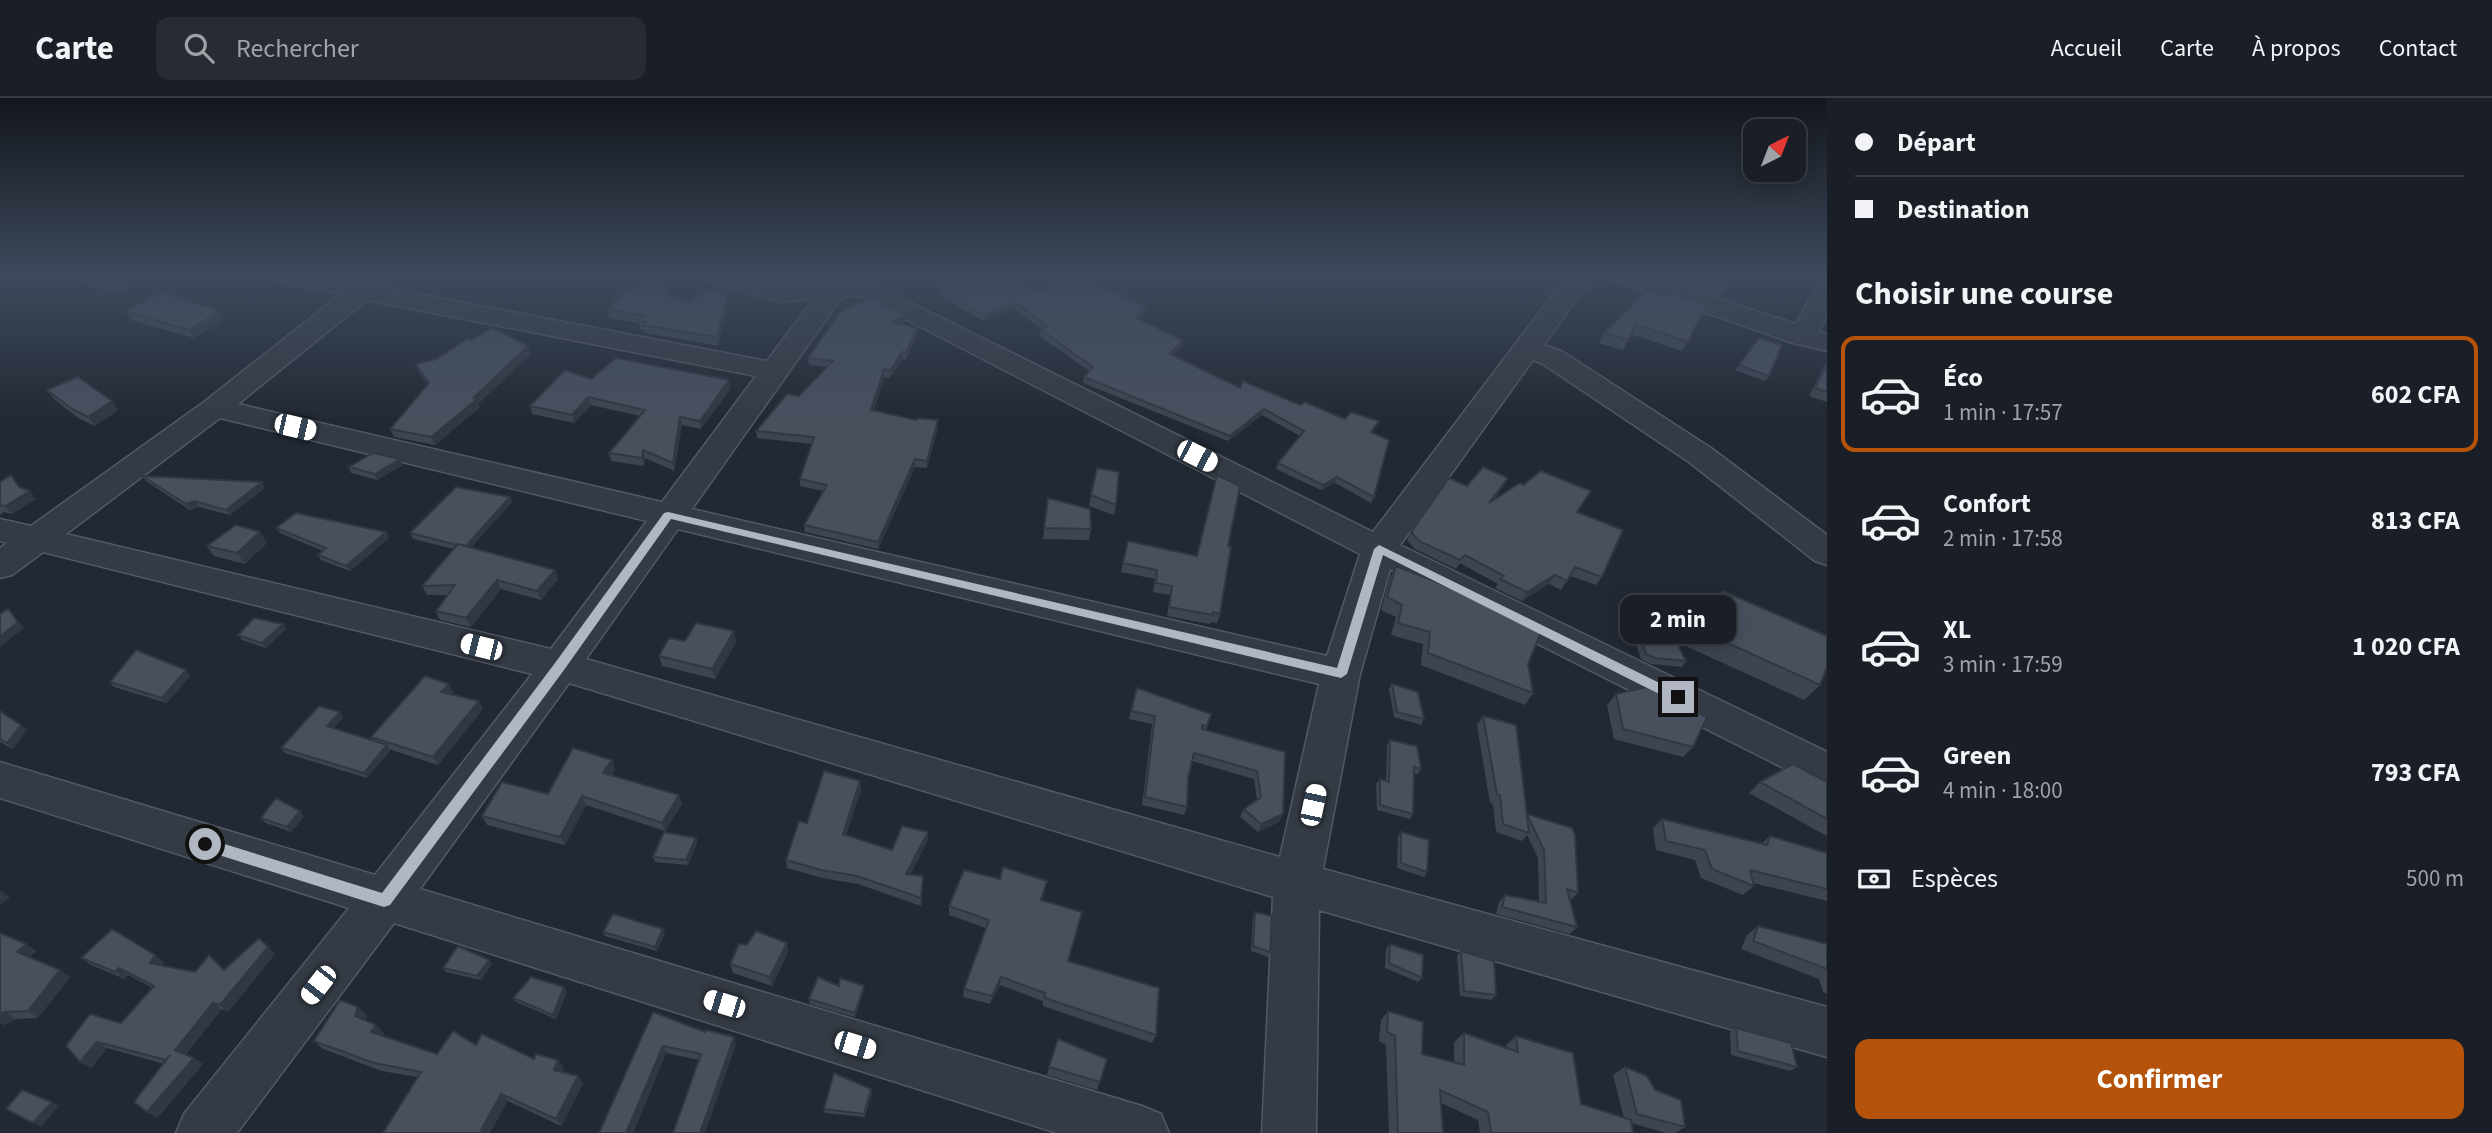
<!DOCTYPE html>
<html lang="fr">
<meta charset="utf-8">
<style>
:root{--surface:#1a1f27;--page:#272c33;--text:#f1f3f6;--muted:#9fa2a7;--line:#383d44;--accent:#b45309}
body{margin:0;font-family:"Source Sans 3",sans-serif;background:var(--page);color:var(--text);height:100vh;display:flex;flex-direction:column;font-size:26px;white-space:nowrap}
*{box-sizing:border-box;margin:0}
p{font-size:23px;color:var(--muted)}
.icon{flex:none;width:38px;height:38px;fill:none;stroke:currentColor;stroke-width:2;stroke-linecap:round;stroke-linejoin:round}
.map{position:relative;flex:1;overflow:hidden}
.sheet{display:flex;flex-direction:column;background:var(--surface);width:665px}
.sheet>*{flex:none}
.hud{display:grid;align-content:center;height:154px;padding:0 28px;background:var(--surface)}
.needle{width:46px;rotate:42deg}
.tools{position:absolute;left:1743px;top:21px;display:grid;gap:14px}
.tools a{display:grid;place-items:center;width:63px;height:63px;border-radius:14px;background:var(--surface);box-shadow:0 4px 18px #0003,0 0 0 2px var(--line);font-size:35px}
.end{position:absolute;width:32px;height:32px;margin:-16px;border:9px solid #b0b6c2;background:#111;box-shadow:0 0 0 4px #111}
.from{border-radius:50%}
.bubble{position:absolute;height:49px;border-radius:14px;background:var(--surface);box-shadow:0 4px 18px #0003,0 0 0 2px var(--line);font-size:23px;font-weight:700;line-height:49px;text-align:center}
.car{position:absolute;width:21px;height:42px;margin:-21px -10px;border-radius:9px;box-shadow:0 0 5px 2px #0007;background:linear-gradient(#fff 24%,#345 0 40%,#fff 0 76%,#345 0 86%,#fff 0)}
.hud b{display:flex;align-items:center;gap:24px;height:66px;font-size:26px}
.hud b+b{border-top:2px solid var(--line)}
.hud i{width:18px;height:18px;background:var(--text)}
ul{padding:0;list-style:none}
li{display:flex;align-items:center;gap:21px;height:116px;margin:0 14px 10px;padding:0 14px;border:4px solid transparent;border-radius:14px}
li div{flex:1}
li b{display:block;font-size:26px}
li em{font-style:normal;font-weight:700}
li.current{border-color:var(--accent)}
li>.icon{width:63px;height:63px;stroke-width:1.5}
h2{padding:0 28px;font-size:32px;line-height:84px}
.pay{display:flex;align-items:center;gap:18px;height:77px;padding:0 28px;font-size:26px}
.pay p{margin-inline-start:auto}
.primary-button{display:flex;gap:14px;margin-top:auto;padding:14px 28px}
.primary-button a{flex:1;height:80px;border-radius:14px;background:var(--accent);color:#fff;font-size:28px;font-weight:700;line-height:80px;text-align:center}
header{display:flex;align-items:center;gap:42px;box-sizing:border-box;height:98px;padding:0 35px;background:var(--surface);border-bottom:2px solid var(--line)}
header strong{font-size:33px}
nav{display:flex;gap:38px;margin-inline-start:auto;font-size:24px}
.search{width:490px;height:63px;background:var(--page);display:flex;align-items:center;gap:18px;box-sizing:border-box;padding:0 24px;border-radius:14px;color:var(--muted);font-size:26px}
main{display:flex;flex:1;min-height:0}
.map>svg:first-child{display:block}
</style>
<header>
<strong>Carte</strong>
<div class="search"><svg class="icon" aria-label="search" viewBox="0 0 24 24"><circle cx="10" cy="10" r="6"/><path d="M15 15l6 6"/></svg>Rechercher</div>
<nav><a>Accueil</a><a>Carte</a><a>À propos</a><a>Contact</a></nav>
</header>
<main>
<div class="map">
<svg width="1827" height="1035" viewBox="0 0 1827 1035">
<rect width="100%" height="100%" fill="#222934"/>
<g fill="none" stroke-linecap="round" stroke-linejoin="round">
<defs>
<path id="minor" d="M273,178H326L357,184L364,179L380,178L386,184L382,189L767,263L814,201L781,204L706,183L702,178H744L782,188L865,182L1373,434L1567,178H1593L1544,247L1563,254L1711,350L1827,437V467L1815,463L1689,364L1543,266L1533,262L1400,447L1827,654V692L1390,471L1360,576L1323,771L1827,909V959L1319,812L1316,1035H1262L1273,799L569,585L420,791L1142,1008L1161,1016L1169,1035H1057L394,825L237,1035H176L184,1016L349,810L0,700V664L375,777L532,576L43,454L12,477L0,480V450L7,445L0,443V421L31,428L204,304L341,196L277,183ZM861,198L1360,456L1327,558L692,411L842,199ZM367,202L756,278L662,404L238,306ZM220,320L647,423L551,551L66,436ZM678,431L1319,586L1280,759L586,561Z
M1610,178H1649L1796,226L1818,186L1827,183V218L1819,233L1827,236V253L1793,245L1614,183Z"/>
</defs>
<use href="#minor" stroke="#535963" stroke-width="3"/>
<use href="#minor" fill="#353b45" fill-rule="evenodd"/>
</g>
<path fill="#3e4551" d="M82,178H149L117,195L82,185L79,180Z
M1673,178H1736L1722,199L1671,183Z
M933,180L1038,195L1146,214L1139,221L1182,248L1172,258L1240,290L1345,321L1379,323L1372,335L1374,399L1371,405L1335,385L1321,392L1276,371L1278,365L1300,338L1262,317L1228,343L1083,285L1084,279L1089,273L1040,238L1041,232L1042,231L1014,211L985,223L944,201L933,186Z
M1669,193L1688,244L1682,253L1631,236L1623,252L1599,245L1604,235L1666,198Z
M728,197L729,206L718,248L645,235L644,232L640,231L639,225L609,220L607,211L672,200L690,204Z
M125,213L225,222L194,240L131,222Z
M905,224L900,226L917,230V237L906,262L902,261L890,280L884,279L874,313L938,330L927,370L915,369L878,451L805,434L804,427L824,393L800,388V381L812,346L757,340L756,333L799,298L827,269L809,267L808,260Z
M1759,240L1769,278L1765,283L1735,272Z
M531,256L478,306L480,309L435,347L394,339L390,331L428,286L419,274L416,266Z
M1827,262V304L1809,298Z
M591,281L731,290L701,331L682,327L674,373L645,360L644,368L611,363L609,355L640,318L591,307L574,325L532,316L530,308Z
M47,292L118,312L95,328L78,320L54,301Z
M400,361L403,367L377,382L351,375L349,369Z
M142,378L265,390L230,417L199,409L190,412L146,383Z
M1508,380L1503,389L1493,403L1577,414L1602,479L1596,487L1570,478L1561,492L1549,486L1522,503L1495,490L1498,486L1460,465L1456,471L1415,451L1407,442L1411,434L1467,388Z
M0,384L17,385L21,390L36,401L12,416L4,414L0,417Z
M1091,397L1116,407L1114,417L1089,408Z
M510,399L512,404L471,449L558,481L541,502L501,491L471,529L440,522L436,513L448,497H427L422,488L454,451L413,441L410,435Z
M1048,400L1091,431L1089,442L1043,441Z
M276,430L389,440L350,473L321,462L318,457L323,453L280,435Z
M1128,443L1197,458L1228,448L1220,516L1217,525L1211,524L1210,526L1167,518L1170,497L1153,494L1155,481L1121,474Z
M267,445L245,466L214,458L207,448Z
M1396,468L1528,566L1533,595L1525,607L1421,567L1423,546L1391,537L1396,519L1381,512L1390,480Z
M1688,527L1820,587L1804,602L1677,544L1686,563L1682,569L1651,566L1641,561L1635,543L1640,537L1675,543Z
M286,531L266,550L242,542L238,537Z
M734,533L736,544L715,581L662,568L659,558L685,543Z
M190,578L167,605L114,589L110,584Z
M449,586L453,594L451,596L483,611L438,667L389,651L390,653L367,680L285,655L281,650L343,620L333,631L374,643L371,639Z
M1392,586L1424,621L1421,627L1394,619L1389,591Z
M1137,590L1211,616L1206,633L1285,654L1279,724L1258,734L1240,719L1244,711L1257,702L1254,681L1192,663L1188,680L1187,709L1184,717L1142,707L1152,626L1129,621Z
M1616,596L1693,649L1683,659L1614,641L1607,607Z
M0,613L21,627L27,632L13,651L0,644Z
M1483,618L1527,716L1578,795L1571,802L1570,801L1577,829L1570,836L1496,816L1499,804L1505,797L1539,803L1538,760L1527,737L1522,743L1496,734L1493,706L1490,705L1477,627Z
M1390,642L1421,671L1418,676L1413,675V716L1410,721L1377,712L1376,686L1380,681L1386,683L1387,647Z
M615,671L611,678L679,697L682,706L665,733L586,707L565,747L487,727L482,718L548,696Z
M860,683L861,692L846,737L892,752L928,734V742L910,777L923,786L921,808L858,786L822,780L787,770L786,762L807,725Z
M1760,684H1827V738L1749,695Z
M304,719L291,734L266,725L261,720Z
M1662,721L1761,746L1770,738L1827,755V803L1753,785L1754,788L1743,797L1701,780L1695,762L1656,752L1653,730Z
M1401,734L1427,774L1424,779L1397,770L1398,739Z
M696,740L697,745L688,767L655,764L653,759Z
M1000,781L1047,783L1042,802L1068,863L1156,937L1152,945L1043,908V903L1000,887L990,906L963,899L964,891L986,830L949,817V808Z
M1255,814L1270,854L1268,859L1251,853L1253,819Z
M1758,828L1827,846V896L1823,894L1819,881L1741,851L1747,837Z
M603,834L665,835L657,853L605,838Z
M0,835L26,846L36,853L30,859L60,872L70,879L38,920L16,921L4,927L0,925Z
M787,845L788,854L772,888L733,875L730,866L747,847Z
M1390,846L1422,880L1418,884L1385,870L1386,851Z
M1461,853L1496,897L1492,902L1460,898L1457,858Z
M275,856L228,914L222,911L186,956L194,960L203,966L157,1020L164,966L107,950L91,970L80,964L66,948L121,925L153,890L128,877L125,881L91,867L81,860L164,864L162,868L195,874L225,871Z
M489,862L492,866L481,882L446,874L443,870Z
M839,888L864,892L855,919L810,906L809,901Z
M564,889L567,894L556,921L516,904L513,900Z
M1388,913L1422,956L1454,965V944L1464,935L1507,950L1506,947L1516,938L1581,1006L1624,1020L1613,977L1625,969L1655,992L1685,1029L1675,1035H1666L1631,1025L1633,1035H1480L1478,1022L1441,1005L1443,1035H1389L1386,947L1379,943L1381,922Z
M653,914L736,947L699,962L666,955L633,1035Z
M367,917L365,922L384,935L382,938L437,956L476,947L534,961L564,970L562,974L583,986L561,1028L508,1003L417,979L382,973L323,951L314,943Z
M1736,930L1797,969L1790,973L1731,957L1730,934Z
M1058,941L1100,984L1097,992L1047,977Z
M871,991L872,995L865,1019L825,1015L824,1011Z"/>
<path fill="#323842" d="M137,178H149L117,195L114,190Z
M728,197L729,206L718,248L717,239Z
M1015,205L1014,211L985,223V218Z
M1147,208L1146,214L1135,226L1136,220Z
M220,213L225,222L194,240L189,232Z
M905,217V224L892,231V224Z
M917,230V237L906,262V255Z
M1183,242L1182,248L1168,262L1170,256Z
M528,248L531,256L478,306L480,309L435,347L431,339Z
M902,254V261L890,280V273Z
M884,271V279L872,319L871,312Z
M729,282L731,290L701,331L700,323Z
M588,299L591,307L574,325L572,317Z
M112,303L118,312L95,328L88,319Z
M1264,311L1262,317L1228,343L1230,338Z
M680,319L682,327L674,373L673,365Z
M938,322V330L927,370V363Z
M643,352L645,360L644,368L642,360Z
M400,361L403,367L377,382L375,376Z
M915,361V369L878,451V444Z
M11,377L25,396L30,393L36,401L12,416L5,408L19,389Z
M1337,379L1335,385L1321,392L1323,387Z
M1508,380L1503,389L1484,414L1489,405Z
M262,384L265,390L230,417L226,412Z
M510,399L512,404L467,454L465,449Z
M195,403L199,409L190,412L186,406Z
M260,434L267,445L245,466L237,455Z
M386,434L389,440L350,473L346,468Z
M555,472L558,481L541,502L537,493Z
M1555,477L1549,486L1522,503L1527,494Z
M497,482L501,491L471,529L466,520Z
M8,511L24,530L0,549V539Z
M283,526L286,531L266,550L262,545Z
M734,533L736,544L715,581L712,571Z
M186,572L190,578L167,605L162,600Z
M449,586L453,594L446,602L441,594Z
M479,603L483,611L438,667L433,659Z
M340,614L343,620L330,634L327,628Z
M21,627L27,632L13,651L7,645Z
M387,647L390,653L367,680L364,675Z
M612,662L615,671L606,684L603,675Z
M860,683L861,692L844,744L843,736Z
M679,697L682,706L665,733L662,725Z
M582,698L586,707L565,747L560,739Z
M300,713L304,719L291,734L287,729Z
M1283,716L1279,724L1258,734L1261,726Z
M928,734V742L906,784V776Z
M696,740L697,745L688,767L686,762Z
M0,792L10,799L0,807Z
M663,831L665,835L657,853L655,849Z
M787,845L788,854L772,888L770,879Z
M26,846L36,853L28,861L17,854Z
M268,849L275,856L228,914L220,907Z
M155,857L164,864L159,872L150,865Z
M489,862L492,866L481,882L477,878Z
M119,870L128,877L125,881L115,874Z
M60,872L70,879L38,920L28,913Z
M1001,879L1000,887L990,906L992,898Z
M864,888V892L855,919V915Z
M564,889L567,894L556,921L553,917Z
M213,905L222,911L184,958L175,952Z
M358,909L367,917L363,926L355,918Z
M5,914L16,921L4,927L0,924V916Z
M376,927L384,935L379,942L371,934Z
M734,939L736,947L705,1035H700Z
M97,944L107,950L91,970L80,964Z
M663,948L666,955L633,1035H626Z
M194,960L203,966L157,1020L147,1014Z
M558,962L564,970L560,979L554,972Z
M578,978L583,986L561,1028L556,1021Z
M871,991L872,995L865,1019L864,1016Z
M501,996L508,1003L490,1035H484L481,1032Z
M52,1004L59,1008L41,1029L33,1025Z"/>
<path fill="#48505e" stroke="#323842" stroke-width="2" d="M82,178H137L114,190L79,180Z
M940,178H1002L1038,195L1070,178H1073L1147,208L1136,220L1183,242L1170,256L1240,290L1243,283L1300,307L1305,304L1345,321L1351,314L1379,323L1371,334L1389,342L1374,399L1337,379L1323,387L1278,365L1304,333L1264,311L1230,338L1084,279L1093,269L1041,232L1047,228L1015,205L985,218L944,195L933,180Z
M1676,178H1736L1725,194Z
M659,184L672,200L690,204L708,191L728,197L717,239L643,227L646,224L638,223L643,218L607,211L628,191Z
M1647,192L1667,198L1669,193L1707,206L1688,244L1635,226L1629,242L1604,235Z
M161,194L220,213L189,232L125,213Z
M872,200L905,217L892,224L917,230L906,255L902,254L890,273L884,271L871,312L916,322L918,320L938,322L927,363L915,361L878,444L804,427L827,387L800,381L814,339L756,333L787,296L799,298L833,263L808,260L842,212Z
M492,230L528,248L473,300L477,301L431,339L390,331L429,285L416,266L436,261L467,241L471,242Z
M1759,240L1782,247L1769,278L1739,267Z
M616,260L729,282L700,323L680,319L673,365L643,352L642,360L609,355L645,312L588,299L572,317L530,308L565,272L591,281Z
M1827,266V294L1815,290Z
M78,279L112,303L88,319L72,311L47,292Z
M373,355L400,361L375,376L349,369Z
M1483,369L1508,380L1489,405L1520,385L1523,387L1541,373L1591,393L1577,414L1623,432L1602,479L1575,469L1567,483L1555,477L1527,494L1500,481L1504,478L1465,457L1460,462L1419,443L1411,434L1449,380L1467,388Z
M1097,370L1119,374L1116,407L1091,397Z
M11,377L19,389L30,393L5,408L0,407V384Z
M1217,377L1240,388L1228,448L1231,449L1220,516L1213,514V517L1169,509L1172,488L1156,485L1157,472L1123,465L1128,443L1197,458Z
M142,378L262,384L226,412L195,403L186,406Z
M456,389L510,399L466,448L458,446L457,447L410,435Z
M1048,400L1090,411L1091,431L1044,430Z
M296,415L386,434L346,468L318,457L326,450L276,430Z
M236,427L260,434L237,455L207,448Z
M458,446L555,472L537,493L497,482L466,520L436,513L455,487L422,488Z
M1396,468L1462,494L1541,534L1528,566L1533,595L1428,555L1430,534L1398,525L1402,507L1387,499Z
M1723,493L1827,538V569L1820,587L1688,527Z
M8,511L18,524L0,539V516Z
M254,520L283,526L262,545L238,537Z
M696,525L734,533L712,571L659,558L669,540L685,543Z
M1640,537L1676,543L1686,563L1655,560L1646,556Z
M136,552L186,572L162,600L110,584Z
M425,578L449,586L441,594L479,603L433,659L371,639Z
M1392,586L1418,594L1424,621L1397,614Z
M1647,589L1707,619L1693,649L1623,631L1616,596Z
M1137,590L1211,616L1207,628L1202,627V631L1285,654L1283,716L1261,726L1244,711L1261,699L1257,673L1194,655L1188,680L1187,709L1145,699L1155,618L1131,613Z
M319,608L340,614L327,628L387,647L364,675L281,650Z
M0,613L21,627L7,645L0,641Z
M1483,618L1516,627L1529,735L1503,726L1500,697L1497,696Z
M1390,642L1417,648L1421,671L1414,669L1413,716L1380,707V681L1389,684Z
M573,650L612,662L603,675L679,697L662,725L582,698L560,739L482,718L502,684L548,696Z
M1793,666L1827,684V721L1760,684Z
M824,673L860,683L843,736L892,752L902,728L928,734L906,776L923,778L921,800L857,778L821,772L786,762L799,723L807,725Z
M276,700L300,713L287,729L261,720Z
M1527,716L1572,730L1575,737L1578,795L1567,791L1577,829L1502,809L1505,797L1546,805L1544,752Z
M1662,721L1767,747L1770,738L1827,755V791L1750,772L1754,788L1712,771L1705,752L1666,743Z
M664,734L696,740L686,762L653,759Z
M1401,734L1429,742L1427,774L1401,765Z
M1003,769L1047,783L1041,802L1082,814L1068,863L1159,890L1156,937L1045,900V895L1001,879L992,898L964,891L989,822L949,808L964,772L1000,781Z
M1255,814L1272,818L1270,854L1253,848Z
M613,816L663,831L655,849L603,834Z
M1758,828L1827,846V871L1753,843Z
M112,831L155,857L150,865L195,874L209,857L224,872L259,840L268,849L220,907L213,905L175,952L194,960L147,1014L134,1004L170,957L166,962L97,944L80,964L66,948L90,916L121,925L154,888L119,870L115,874L81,860Z
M756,833L787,845L770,879L730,866L739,846L747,847Z
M0,835L26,846L17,854L60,872L28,913L5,914L0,916Z
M1390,846L1423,857L1422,880L1389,865Z
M458,848L489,862L477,878L443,870Z
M1461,853L1494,863L1496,897L1464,893Z
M531,879L564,889L553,917L513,900Z
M818,879L839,888L840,880L864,888L855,915L809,901Z
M340,902L358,909L355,918L376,927L371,934L437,956L453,933L476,947L482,936L534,961L536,956L558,962L554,972L578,978L556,1021L501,996L481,1032L488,1035H383L421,974L374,965L314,943Z
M1388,913L1423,924L1422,956L1464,967V935L1518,954L1516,938L1573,955L1581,1006L1631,1022L1633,1035H1491L1488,1014L1440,992L1443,1035H1398L1395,938L1387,934Z
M653,914L705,934L706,932L734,939L700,1035H673L701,956L663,948L626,1035H599Z
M1736,930L1791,945L1797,969L1738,953Z
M1058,941L1107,961L1100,984L1049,969Z
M1625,969L1647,978L1655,992L1681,1002L1685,1029L1637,1016Z
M834,975L871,991L864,1016L824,1011Z
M22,992L52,1004L33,1025L6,1011Z"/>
<linearGradient id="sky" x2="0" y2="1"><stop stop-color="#13171d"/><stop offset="0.55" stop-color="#3e495c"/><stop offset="1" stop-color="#3e495c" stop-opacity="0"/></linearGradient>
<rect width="1827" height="323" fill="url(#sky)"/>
<path fill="#b0b6c2" d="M668,414L1337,570L1374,451L1379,447L1682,596L1684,599L1682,603H1673L1383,457L1347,576L1341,580L671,421L564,572L390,807L384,809L200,751V742L205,740L382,795L555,565L664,415Z"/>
</svg>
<div class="tools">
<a><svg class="needle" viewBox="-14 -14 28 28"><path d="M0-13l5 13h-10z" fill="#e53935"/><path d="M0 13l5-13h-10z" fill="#9fa2a7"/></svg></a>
</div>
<i class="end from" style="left:205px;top:746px"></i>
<i class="end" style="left:1678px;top:599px"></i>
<div class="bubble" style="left:1620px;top:497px;width:116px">2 min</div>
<i class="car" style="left:295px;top:329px;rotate:103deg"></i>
<i class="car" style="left:1197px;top:358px;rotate:117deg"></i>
<i class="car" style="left:481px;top:549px;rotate:284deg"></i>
<i class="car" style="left:1313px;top:707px;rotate:12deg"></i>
<i class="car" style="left:318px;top:887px;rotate:218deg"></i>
<i class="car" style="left:724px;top:906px;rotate:287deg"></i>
<i class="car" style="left:855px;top:947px;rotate:107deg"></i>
</div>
<section class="sheet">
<div class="hud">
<b><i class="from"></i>Départ</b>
<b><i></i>Destination</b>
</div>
<h2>Choisir une course</h2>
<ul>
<li class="current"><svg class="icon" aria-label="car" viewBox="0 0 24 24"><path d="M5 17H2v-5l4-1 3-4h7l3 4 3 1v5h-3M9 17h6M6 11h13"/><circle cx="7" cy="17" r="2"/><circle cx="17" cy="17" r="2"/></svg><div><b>Éco</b><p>1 min · 17:57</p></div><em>602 CFA</em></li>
<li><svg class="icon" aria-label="car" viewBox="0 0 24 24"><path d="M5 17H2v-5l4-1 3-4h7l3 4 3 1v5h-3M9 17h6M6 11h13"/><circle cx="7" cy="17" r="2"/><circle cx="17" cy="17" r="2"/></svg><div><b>Confort</b><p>2 min · 17:58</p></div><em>813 CFA</em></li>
<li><svg class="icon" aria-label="car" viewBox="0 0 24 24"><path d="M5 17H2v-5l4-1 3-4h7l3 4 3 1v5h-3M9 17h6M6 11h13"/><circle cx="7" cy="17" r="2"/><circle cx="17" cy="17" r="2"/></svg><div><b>XL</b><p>3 min · 17:59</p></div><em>1 020 CFA</em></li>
<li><svg class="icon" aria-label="car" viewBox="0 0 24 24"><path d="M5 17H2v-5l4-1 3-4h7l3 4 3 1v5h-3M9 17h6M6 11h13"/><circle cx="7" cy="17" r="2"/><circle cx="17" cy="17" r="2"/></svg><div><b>Green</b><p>4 min · 18:00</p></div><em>793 CFA</em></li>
</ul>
<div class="pay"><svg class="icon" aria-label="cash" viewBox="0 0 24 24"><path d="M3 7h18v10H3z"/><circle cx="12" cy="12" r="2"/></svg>Espèces<p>500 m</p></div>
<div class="primary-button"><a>Confirmer</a></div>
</section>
</main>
